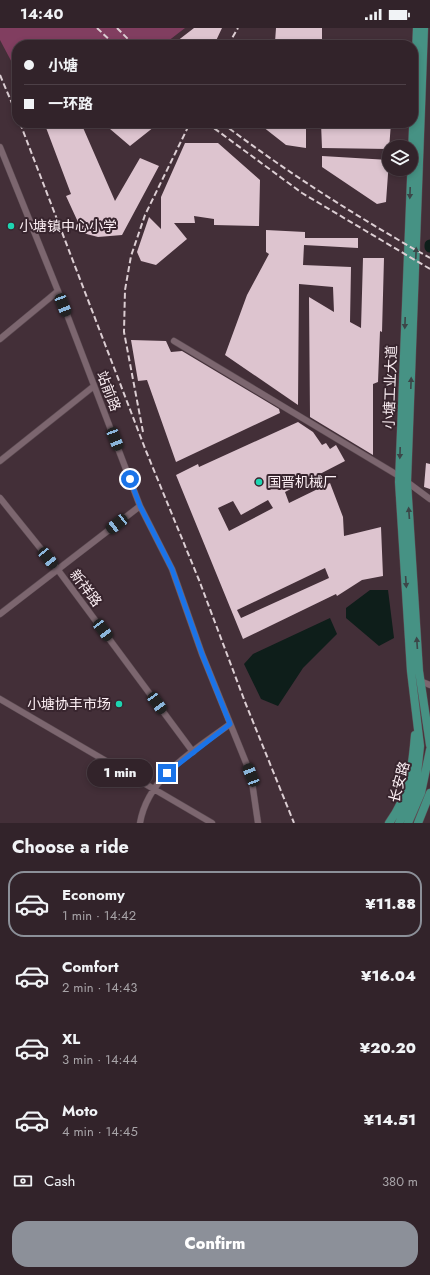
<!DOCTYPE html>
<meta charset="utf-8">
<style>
:root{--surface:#32232a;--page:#3d2f36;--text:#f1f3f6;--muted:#a8a4a8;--line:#4d4047;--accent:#8c9099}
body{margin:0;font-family:Jost,"Noto Sans SC",sans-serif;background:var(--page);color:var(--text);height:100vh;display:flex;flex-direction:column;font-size:15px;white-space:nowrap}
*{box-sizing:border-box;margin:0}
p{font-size:13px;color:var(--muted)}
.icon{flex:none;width:22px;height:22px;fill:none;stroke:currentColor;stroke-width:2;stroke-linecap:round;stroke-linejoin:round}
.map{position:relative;height:795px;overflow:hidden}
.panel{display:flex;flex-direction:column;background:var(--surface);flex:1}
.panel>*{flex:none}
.hud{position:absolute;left:12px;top:12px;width:406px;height:88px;border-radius:16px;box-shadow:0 2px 6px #0003,0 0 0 1px var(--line);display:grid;align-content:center;height:88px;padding:0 12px;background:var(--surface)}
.tools{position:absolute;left:382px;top:112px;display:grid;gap:8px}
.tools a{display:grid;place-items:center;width:36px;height:36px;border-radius:50%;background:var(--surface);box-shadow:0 2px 6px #0003,0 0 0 1px var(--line);font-size:20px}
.end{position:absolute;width:18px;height:18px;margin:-9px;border:5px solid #1a73e8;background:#fff;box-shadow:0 0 0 2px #fff}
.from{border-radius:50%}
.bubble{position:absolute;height:28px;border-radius:14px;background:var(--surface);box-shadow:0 2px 6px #0003,0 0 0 1px var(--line);font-size:13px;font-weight:800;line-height:28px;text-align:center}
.car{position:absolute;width:12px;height:24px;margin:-12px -6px;border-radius:5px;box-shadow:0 0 3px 1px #0007;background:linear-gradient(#222 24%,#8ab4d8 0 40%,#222 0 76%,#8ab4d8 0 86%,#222 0)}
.hud b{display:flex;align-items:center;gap:14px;height:38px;font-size:15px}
.hud b+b{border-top:1px solid var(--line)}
.hud i{width:10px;height:10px;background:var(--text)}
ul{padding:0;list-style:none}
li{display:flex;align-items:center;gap:12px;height:66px;margin:0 8px 6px;padding:0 4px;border:2px solid transparent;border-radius:16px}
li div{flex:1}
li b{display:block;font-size:15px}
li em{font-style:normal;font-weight:800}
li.selected{border-color:var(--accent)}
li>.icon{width:36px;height:36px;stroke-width:1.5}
h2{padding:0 12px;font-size:18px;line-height:48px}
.pay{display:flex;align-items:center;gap:10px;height:44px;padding:0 12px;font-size:15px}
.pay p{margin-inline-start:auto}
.action{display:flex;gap:8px;margin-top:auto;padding:8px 12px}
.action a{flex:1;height:46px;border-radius:16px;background:var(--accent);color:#fff;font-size:16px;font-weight:800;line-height:46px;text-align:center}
.status{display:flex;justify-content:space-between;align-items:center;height:28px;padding:0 20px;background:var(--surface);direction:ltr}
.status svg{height:11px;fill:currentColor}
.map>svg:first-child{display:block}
</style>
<div class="status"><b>14:40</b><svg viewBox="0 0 49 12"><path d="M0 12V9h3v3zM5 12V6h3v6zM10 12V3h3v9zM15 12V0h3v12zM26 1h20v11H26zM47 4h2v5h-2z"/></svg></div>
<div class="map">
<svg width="430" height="795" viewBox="0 0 430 795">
<rect width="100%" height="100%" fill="#432f38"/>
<path fill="#813e60" d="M0,0H185L163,17H17V44L0,12Z"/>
<path fill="#0e1e1a" d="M370,562H388L394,610L379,618L346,590V580Z
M330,590L337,606L303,640L278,678L261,671L244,636L253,626Z"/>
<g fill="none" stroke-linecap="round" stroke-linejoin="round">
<path stroke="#0e1e1a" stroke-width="11" d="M430,219V217"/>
</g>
<path fill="#ddc4cf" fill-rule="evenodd" d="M194,0H222L214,17H172Z
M276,0H322V16L275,14Z
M50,95H81L115,173L140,130L159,138L122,207L98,209L83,205L66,168L71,166L45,97Z
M103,95H159L130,118Z
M258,95H306V120L286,117Z
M321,95H391L389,121L322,120Z
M185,115H218L260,152L259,198L214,197V191L194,188L195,195H174L187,211L156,237L141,233L137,224L149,189L161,201V169Z
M322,128L389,132L386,174L377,176L322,139Z
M266,202L305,204V210H358V220L304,217L303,237L351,239L350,294L361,300L363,230H384L382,304L380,303L378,354L373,356V427L310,389L309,269L334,284L333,259L299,256L298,377L225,327L247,267L269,226L266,224Z
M131,312L166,313L171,324L182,323L279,381L280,385L176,434L147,352L138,353Z
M298,394L313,404L322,417L326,415L330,421L336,417L345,433L285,464L289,475L330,455L343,489L344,508L381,499L383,548L362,552L337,568L336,566L243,611L176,447L198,436L199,439ZM268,472L273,480L229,503L218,480L233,473L241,487ZM325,540L329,550L241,590L237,582Z
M426,435L430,436V461L424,459Z"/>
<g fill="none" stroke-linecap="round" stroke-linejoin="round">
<defs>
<path id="minor" d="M0,119L58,263L140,478L172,541L202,626L251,747L258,795
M0,311L58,263
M174,313L399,448L430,471
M0,433L94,358
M0,470L58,542L193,724
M0,586L140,478
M420,653L430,657
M0,671L212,795
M140,795C148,748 195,722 230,696"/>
<path id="major" d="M424,0L407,454L419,643L430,717
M389,795C410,766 412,741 415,707
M399,795L410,773L416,755L420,718L411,643L399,454L417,0
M408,795L421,765L430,722
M418,795L430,765"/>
</defs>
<use href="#minor" stroke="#5c4b52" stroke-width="7"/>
<use href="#major" stroke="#5c4b52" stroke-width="9"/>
<use href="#minor" stroke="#7c666f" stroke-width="6"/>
<use href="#major" stroke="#469284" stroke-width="8"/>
<path stroke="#dcced3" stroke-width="2" stroke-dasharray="6 3" stroke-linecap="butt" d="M97,0L115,17
M117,0L134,17
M228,17L238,0
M0,47L17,87
M20,95L146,423L199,552L245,674L294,795
M207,95L302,165L430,241
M222,95C288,145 357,189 430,230
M143,404L124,304L125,262L131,228L145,187L190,95"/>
</g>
<defs><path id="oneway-solid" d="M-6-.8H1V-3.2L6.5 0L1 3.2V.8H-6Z"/></defs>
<g fill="#3c4648">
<use href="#oneway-solid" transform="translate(410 165) rotate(92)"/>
<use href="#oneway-solid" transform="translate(416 225) rotate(-88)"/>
<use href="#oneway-solid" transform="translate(405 295) rotate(92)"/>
<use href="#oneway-solid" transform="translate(411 355) rotate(-88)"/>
<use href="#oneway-solid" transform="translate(400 425) rotate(92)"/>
<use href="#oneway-solid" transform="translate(409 485) rotate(-94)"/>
<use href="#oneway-solid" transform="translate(406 554) rotate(86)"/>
<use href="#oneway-solid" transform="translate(417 615) rotate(-94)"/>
</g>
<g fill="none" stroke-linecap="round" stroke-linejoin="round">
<path stroke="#1a73e8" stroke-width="5" d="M130,451L140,478L172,541L202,626L230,696L167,745"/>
</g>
<g fill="#1dd5b1" stroke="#38252e" stroke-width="1.5">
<circle cx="11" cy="198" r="4"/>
<circle cx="259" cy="454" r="4"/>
<circle cx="119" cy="676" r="4"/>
</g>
<g text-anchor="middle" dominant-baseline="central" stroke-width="4" stroke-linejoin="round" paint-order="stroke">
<g font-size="14" fill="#fceff4" stroke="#38252e" text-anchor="start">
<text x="19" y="198">小塘镇中心小学</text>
<text x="267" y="454">国晋机械厂</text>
<text x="111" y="676" text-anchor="end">小塘协丰市场</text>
</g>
<g font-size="14" fill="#fceff4" stroke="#38252e">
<text transform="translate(390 359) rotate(-88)">小塘工业大道</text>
<text transform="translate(109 363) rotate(69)">站前路</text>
<text transform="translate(86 560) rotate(53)">新祥路</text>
<text transform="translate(399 754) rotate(-75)">长安路</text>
</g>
</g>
</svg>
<div class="tools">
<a><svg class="icon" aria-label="layers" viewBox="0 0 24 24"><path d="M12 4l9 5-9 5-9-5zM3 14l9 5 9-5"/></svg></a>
</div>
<i class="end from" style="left:130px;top:451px"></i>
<i class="end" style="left:167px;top:745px"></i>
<div class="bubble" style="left:87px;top:731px;width:66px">1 min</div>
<i class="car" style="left:63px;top:277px;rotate:159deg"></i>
<i class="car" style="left:115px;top:411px;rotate:159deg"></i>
<i class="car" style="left:117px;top:496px;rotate:232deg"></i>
<i class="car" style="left:48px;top:530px;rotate:141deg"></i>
<i class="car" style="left:103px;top:602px;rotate:143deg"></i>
<i class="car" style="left:157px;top:675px;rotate:144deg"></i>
<i class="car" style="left:251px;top:747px;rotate:339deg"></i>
<div class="hud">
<b><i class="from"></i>小塘</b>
<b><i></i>一环路</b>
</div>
</div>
<section class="panel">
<h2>Choose a ride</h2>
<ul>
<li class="selected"><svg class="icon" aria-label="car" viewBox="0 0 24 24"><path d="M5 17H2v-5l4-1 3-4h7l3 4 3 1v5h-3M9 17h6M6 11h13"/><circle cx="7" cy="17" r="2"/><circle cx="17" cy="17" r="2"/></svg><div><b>Economy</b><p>1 min · 14:42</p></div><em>¥11.88</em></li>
<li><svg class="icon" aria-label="car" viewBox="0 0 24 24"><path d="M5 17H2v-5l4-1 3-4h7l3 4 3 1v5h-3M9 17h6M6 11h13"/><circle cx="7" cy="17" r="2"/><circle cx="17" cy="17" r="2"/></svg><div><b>Comfort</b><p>2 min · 14:43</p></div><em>¥16.04</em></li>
<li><svg class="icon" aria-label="car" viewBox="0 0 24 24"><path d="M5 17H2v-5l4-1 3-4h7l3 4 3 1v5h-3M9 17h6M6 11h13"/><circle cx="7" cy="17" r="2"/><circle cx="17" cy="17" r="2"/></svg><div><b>XL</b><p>3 min · 14:44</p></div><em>¥20.20</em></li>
<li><svg class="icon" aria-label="car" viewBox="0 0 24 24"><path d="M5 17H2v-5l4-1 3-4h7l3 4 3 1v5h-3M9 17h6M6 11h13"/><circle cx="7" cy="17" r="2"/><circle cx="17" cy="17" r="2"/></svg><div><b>Moto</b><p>4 min · 14:45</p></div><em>¥14.51</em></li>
</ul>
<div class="pay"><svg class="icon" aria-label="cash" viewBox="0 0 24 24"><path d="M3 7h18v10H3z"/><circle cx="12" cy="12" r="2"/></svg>Cash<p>380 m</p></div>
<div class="action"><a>Confirm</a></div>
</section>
